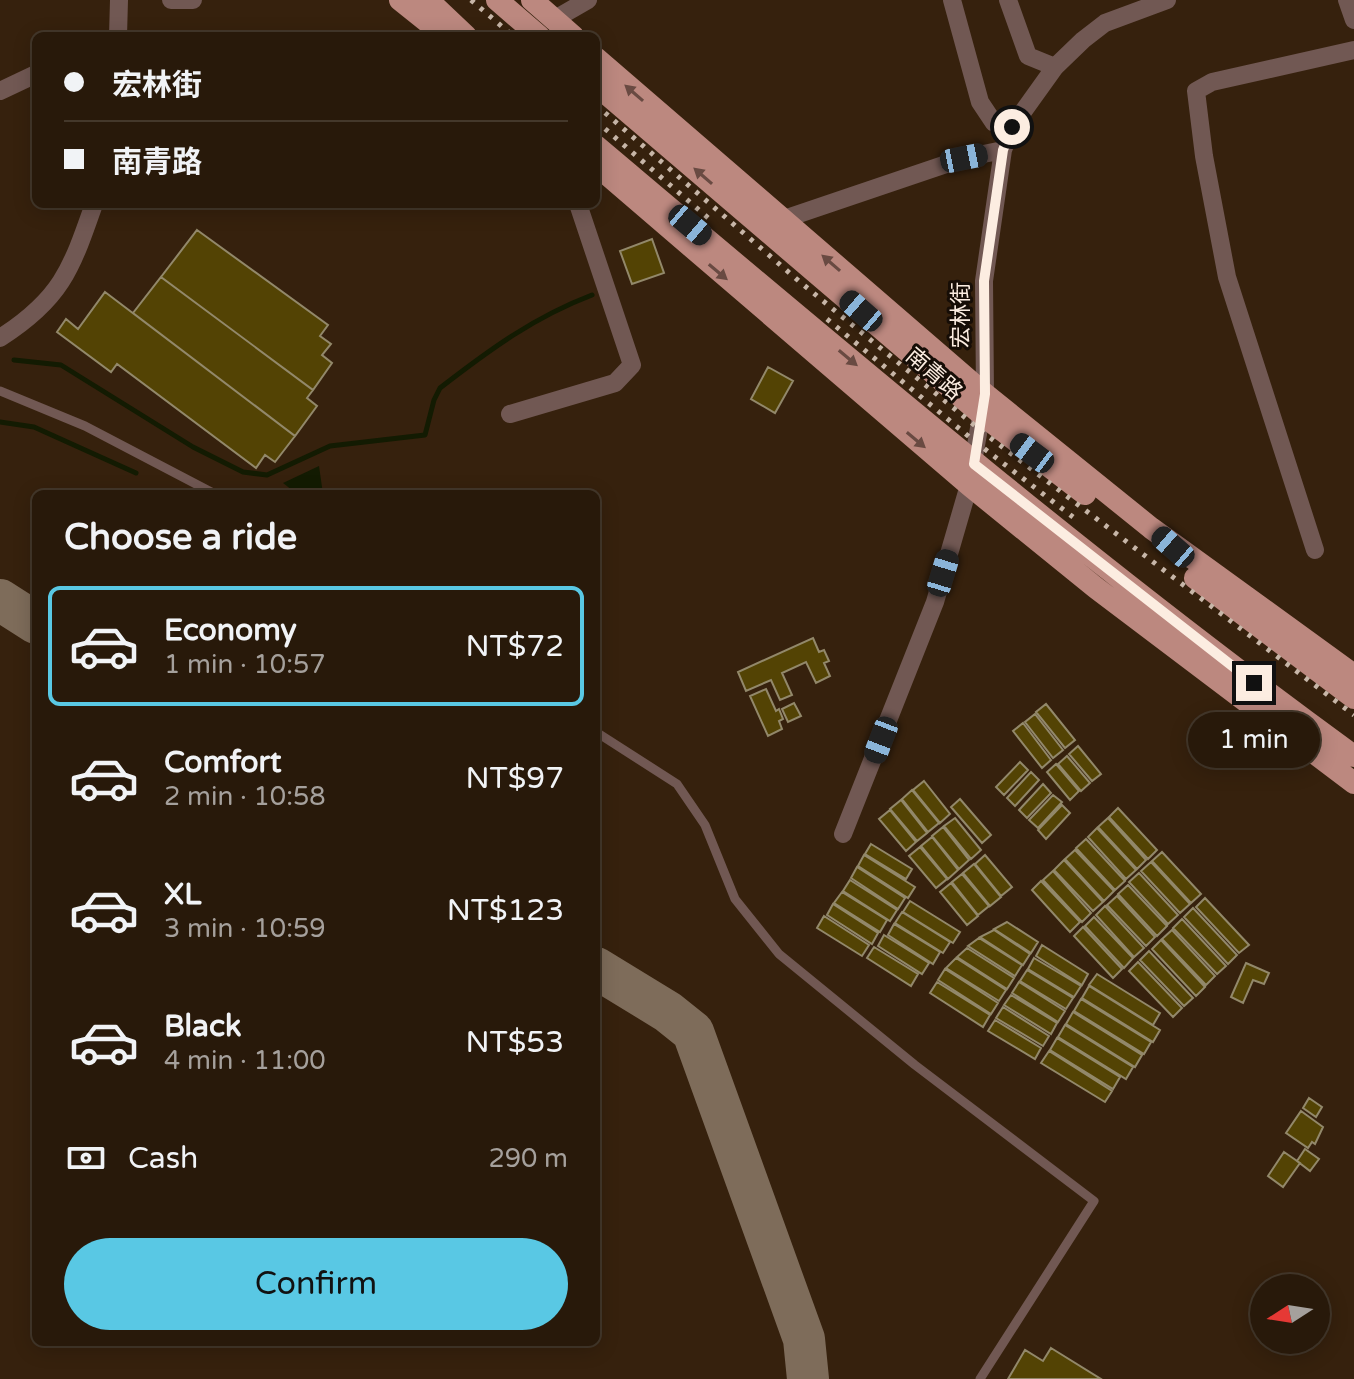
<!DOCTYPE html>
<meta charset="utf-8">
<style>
:root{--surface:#28190a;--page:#342618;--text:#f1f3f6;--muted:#a5a09c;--line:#44382b;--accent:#59c8e4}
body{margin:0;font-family:"Varela Round","Noto Sans TC",sans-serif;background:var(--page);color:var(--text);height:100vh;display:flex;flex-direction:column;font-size:30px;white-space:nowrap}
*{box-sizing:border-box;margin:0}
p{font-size:26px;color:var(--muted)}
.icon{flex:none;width:44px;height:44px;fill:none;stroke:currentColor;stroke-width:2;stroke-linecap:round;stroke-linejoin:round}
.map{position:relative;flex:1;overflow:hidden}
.details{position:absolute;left:32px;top:490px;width:568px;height:856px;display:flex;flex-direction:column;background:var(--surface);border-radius:12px;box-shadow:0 4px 20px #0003,0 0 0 2px var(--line)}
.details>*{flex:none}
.top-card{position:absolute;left:32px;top:32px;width:568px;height:176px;border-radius:12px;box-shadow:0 4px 20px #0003,0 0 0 2px var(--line);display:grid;align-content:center;height:176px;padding:0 32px;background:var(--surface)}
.needle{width:52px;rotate:258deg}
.controls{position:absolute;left:1250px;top:1274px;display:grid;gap:16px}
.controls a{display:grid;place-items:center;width:80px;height:80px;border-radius:50%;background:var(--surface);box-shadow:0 4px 20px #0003,0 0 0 2px var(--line);font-size:40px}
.end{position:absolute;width:36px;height:36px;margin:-18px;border:10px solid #fcede1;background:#111;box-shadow:0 0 0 4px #111}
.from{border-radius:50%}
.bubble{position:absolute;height:56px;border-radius:28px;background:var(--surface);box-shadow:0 4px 20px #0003,0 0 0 2px var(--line);font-size:26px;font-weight:600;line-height:56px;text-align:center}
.car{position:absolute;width:24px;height:48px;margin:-24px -12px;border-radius:10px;box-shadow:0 0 6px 2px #0007;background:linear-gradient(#222 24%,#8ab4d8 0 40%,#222 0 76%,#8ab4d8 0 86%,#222 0)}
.top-card b{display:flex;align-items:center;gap:28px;height:76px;font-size:30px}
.top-card b+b{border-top:2px solid var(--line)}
.top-card i{width:20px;height:20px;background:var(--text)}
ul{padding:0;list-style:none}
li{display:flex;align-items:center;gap:24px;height:120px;margin:0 16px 12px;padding:0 16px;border:4px solid transparent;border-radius:12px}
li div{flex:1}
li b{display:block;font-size:30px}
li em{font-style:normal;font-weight:600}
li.current{border-color:var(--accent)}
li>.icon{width:72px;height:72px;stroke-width:1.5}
h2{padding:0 32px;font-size:36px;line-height:96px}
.pay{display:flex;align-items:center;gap:20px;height:88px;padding:0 32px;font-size:30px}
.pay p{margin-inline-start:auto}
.cta{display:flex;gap:16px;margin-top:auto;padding:16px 32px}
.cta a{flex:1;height:92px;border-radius:48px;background:var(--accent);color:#111;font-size:32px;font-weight:600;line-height:92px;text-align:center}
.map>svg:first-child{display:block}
</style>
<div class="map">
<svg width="1354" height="1379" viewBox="0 0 1354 1379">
<rect width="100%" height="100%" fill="#36210d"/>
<path fill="#131b02" d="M319,466L323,494H297L283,483Z"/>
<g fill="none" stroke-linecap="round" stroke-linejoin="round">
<path stroke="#131b02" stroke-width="5" d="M14,360L61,365L193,447L243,472L267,475L330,446L425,435L434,400L440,388C489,350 534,317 592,295
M0,422L34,427L136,473"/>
<path stroke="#7e6c5a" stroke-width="42" d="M0,600L36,623
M596,968L668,1012L693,1032L804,1339L808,1379"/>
</g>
<path fill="#534304" stroke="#92886a" stroke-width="2" d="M197,230L328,325L320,336L331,344L322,355L332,363L313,390L161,277Z
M652,239L664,273L632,284L620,251Z
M161,277L313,390L307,398L317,406L295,436L133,313Z
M105,292L295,436L275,462L265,455L256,468L117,364L111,372L57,332L66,319L78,329Z
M768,367L793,381L775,413L751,399Z
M813,638L819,652L824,650L829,661L824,663L830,676L816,683L806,662L782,673L792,695L780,700L771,680L746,691L738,672Z
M766,689L776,711L779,709L783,719L779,721L782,729L768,736L750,696Z
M794,703L801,716L788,722L782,709Z
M1046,704L1075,740L1065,748L1036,712Z
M1035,714L1063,750L1053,758L1025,722Z
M1023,723L1051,760L1042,768L1013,731Z
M1078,746L1101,774L1092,781L1069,754Z
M1067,756L1090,783L1081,791L1058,764Z
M1020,762L1028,770L1004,795L996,787Z
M1056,764L1079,791L1070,800L1047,772Z
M1031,772L1039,780L1015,806L1007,798Z
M924,781L950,814L940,823L913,790Z
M1043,784L1051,793L1027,818L1019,810Z
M912,790L939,823L928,832L902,799Z
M1053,795L1062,802L1038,828L1029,820Z
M960,799L991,835L982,843L951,807Z
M901,800L927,833L917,841L890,809Z
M1062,805L1070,813L1046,839L1038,830Z
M1118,808L1157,850L1148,859L1109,817Z
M890,810L916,842L906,851L879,819Z
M955,818L981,850L971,859L944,826Z
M1108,818L1146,860L1137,869L1098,827Z
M943,827L969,860L959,869L932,836Z
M1097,828L1136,870L1126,879L1088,837Z
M932,837L958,870L948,879L921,846Z
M1086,839L1125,881L1115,890L1076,848Z
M871,844L912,869L906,879L865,854Z
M920,847L947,879L936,888L909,856Z
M1075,850L1114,891L1104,901L1065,859Z
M1162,852L1201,894L1191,903L1152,861Z
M864,855L915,887L908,898L858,866Z
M985,855L1012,887L1001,896L975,864Z
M1064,860L1103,902L1093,911L1054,870Z
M1151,862L1190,904L1180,913L1141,871Z
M974,864L1001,897L990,906L963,873Z
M857,867L905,898L898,909L851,878Z
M1053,871L1091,913L1082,922L1043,880Z
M1139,873L1178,915L1168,924L1129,882Z
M962,874L989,906L978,915L952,882Z
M850,880L897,910L890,921L843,891Z
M1041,881L1080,922L1070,932L1032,890Z
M951,883L978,916L967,925L940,892Z
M1128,885L1167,926L1157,936L1118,894Z
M842,892L887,920L880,932L834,903Z
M1117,896L1155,937L1146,946L1107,905Z
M1205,898L1249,945L1239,953L1196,907Z
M910,901L960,932L953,943L903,912Z
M833,904L878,933L872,944L827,915Z
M1105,906L1144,948L1134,957L1096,915Z
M1193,908L1237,955L1228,964L1184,917Z
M902,912L950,942L943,953L895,923Z
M824,916L869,945L862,956L817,928Z
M1094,917L1133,958L1124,968L1085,926Z
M1182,919L1226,966L1217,974L1173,928Z
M1007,922L1038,942L1031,953L994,929Z
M894,924L940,952L933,964L888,935Z
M1083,927L1122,969L1113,978L1074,936Z
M994,930L1030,954L1023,965L980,937Z
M1172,930L1215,976L1206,985L1162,939Z
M884,935L929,963L922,974L878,946Z
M979,938L1022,965L1015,976L968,946Z
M1161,940L1205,987L1196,996L1152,949Z
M1042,945L1088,974L1082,985L1036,956Z
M874,947L918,974L911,986L867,958Z
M967,948L1014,978L1007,989L957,957Z
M1149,951L1193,998L1184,1006L1140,960Z
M956,958L1006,990L999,1001L946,968Z
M1034,958L1081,986L1074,997L1028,969Z
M1138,962L1182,1008L1173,1017L1129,971Z
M1246,963L1269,973L1264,984L1253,980L1243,1003L1231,997Z
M945,969L998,1003L991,1014L938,980Z
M1027,970L1073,998L1066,1009L1020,981Z
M1097,974L1160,1013L1153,1025L1089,985Z
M937,982L990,1015L983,1027L930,993Z
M1019,982L1065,1011L1058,1022L1012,993Z
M1089,986L1160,1030L1153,1042L1082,998Z
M1011,995L1057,1023L1051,1034L1004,1005Z
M1081,999L1151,1042L1144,1054L1074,1011Z
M1003,1007L1049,1036L1043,1046L996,1018Z
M1073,1012L1142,1055L1135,1067L1066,1024Z
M995,1020L1041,1048L1035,1059L988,1031Z
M1065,1025L1133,1067L1126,1079L1058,1037Z
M1057,1038L1120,1077L1113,1089L1050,1050Z
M1049,1051L1112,1091L1105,1102L1041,1063Z
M1309,1098L1322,1107L1316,1117L1303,1108Z
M1301,1111L1323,1127L1315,1144L1312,1142L1308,1148L1286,1133Z
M1305,1149L1319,1159L1310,1171L1297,1161Z
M1284,1152L1300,1163L1283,1187L1268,1176Z
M1051,1348L1101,1379H1008L1025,1350L1043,1361Z"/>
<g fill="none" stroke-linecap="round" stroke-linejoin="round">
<path stroke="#715853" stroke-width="9" d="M0,391L85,426L215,494
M596,732L677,784L705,825L735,899L779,954L915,1065L1094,1201L980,1379"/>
<path stroke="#715853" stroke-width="18" d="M171,0H193
M952,0L980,102L994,123L1012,127
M1008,0L1028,56L1055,67
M1347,0L1354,20
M555,19L588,0
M118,36L119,0
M0,91L36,74
M781,220L964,158L1003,150
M0,338C61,299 71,270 94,204
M510,414L615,383L632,365L578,204
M1315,550L1227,277L1204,156L1196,91L1212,82L1354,50
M843,834L935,602L969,485L985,394L984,281L1003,150L1012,127L1055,67L1083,40L1105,23L1167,0"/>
<path stroke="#bc887f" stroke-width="22" d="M400,0L445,36
M428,0L466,36
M497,0L539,36
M532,0L573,36
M596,58L985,394L1151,528L1354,675
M596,85L981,414L1085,494
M596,146C844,355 1091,565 1354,756
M596,165L969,485L1096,588L1354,783
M1195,578L1354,698"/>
<path stroke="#c7b6a8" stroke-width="5" stroke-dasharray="4 8" stroke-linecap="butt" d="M471,0L513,36
M596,105L800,282L984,433L1354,715
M596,121L714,223
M827,319L973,440L1073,517"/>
</g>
<defs><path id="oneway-solid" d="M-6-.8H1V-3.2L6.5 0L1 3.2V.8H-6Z" transform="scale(2)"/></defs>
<g fill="#694a42">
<use href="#oneway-solid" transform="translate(634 93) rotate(-139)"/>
<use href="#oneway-solid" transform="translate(703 176) rotate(-139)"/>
<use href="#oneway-solid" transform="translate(831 263) rotate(-139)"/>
<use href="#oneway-solid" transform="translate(718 272) rotate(40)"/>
<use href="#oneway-solid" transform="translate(848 358) rotate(40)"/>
<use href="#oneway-solid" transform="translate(916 440) rotate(40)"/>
</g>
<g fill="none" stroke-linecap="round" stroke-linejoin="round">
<path stroke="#fcede1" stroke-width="10" d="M1012,127L1003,150L984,281L985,394L974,464L1254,683"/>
</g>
<g text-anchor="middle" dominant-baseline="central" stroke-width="6" stroke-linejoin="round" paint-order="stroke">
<g font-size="22" fill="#fcede1" stroke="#160d06">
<text transform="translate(961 315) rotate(-90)">宏林街</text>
<text transform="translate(934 374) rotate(41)">南青路</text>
</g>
</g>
</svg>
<div class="controls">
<a><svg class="needle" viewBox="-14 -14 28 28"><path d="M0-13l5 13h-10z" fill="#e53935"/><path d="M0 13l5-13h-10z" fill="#a5a09c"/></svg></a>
</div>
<i class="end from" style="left:1012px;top:127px"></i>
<i class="end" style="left:1254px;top:683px"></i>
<div class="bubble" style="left:1188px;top:712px;width:132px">1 min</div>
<i class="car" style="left:964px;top:158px;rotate:79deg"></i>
<i class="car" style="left:690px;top:225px;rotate:130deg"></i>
<i class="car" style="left:861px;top:311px;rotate:311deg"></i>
<i class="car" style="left:1032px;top:453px;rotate:307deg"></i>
<i class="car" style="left:1173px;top:547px;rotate:311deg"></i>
<i class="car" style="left:943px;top:573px;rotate:17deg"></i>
<i class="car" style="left:881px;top:740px;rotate:201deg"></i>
<div class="top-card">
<b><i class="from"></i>宏林街</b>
<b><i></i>南青路</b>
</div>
<section class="details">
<h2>Choose a ride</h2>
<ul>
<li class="current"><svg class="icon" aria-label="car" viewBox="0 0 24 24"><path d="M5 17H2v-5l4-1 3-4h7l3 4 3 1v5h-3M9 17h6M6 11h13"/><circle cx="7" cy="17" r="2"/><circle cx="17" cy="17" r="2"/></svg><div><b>Economy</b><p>1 min · 10:57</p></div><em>NT$72</em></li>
<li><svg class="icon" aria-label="car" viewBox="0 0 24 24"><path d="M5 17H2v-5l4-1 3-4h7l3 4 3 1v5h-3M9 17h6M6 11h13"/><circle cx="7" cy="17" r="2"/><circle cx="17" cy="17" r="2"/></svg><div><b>Comfort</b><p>2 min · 10:58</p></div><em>NT$97</em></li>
<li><svg class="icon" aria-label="car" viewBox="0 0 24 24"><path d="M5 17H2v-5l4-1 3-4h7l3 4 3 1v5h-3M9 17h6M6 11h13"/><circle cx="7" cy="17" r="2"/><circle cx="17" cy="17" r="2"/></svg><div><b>XL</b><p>3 min · 10:59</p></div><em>NT$123</em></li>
<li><svg class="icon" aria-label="car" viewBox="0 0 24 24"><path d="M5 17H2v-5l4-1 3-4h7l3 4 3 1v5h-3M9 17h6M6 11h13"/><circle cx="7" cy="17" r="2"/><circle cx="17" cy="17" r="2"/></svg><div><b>Black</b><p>4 min · 11:00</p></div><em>NT$53</em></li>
</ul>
<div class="pay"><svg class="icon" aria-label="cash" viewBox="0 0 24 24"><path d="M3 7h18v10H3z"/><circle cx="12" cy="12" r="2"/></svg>Cash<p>290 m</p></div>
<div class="cta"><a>Confirm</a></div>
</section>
</div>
